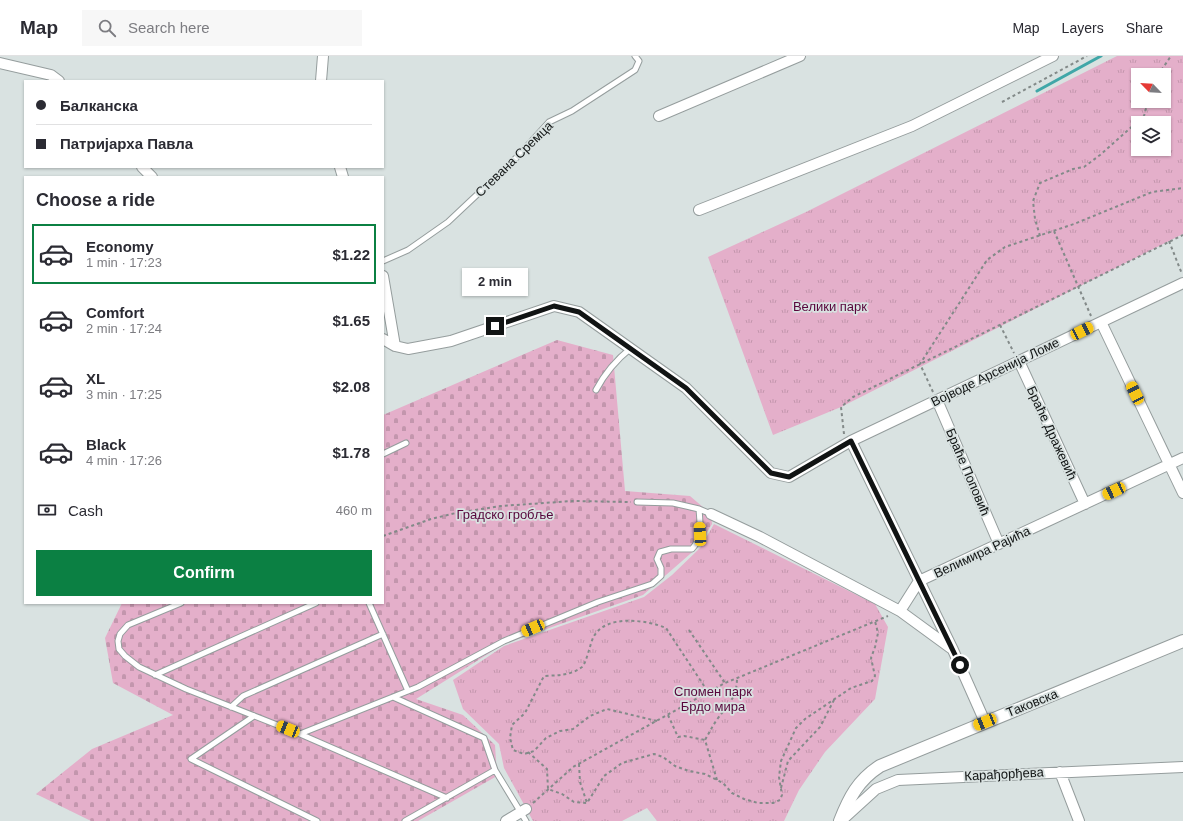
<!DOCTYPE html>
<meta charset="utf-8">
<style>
:root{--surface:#fff;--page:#f7f7f7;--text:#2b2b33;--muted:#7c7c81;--line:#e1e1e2;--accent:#0b8043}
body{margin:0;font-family:Helvetica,sans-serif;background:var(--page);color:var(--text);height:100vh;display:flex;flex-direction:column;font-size:15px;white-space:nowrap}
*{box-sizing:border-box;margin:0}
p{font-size:13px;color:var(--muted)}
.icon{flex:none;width:22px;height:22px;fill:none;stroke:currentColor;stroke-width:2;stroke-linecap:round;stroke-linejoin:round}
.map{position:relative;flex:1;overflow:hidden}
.details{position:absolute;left:24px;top:120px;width:360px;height:428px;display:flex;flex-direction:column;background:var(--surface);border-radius:0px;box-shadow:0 1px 3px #0004}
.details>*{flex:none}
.banner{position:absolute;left:24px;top:24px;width:360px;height:88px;border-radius:0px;box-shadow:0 1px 3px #0004;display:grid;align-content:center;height:88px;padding:0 12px;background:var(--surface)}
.needle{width:26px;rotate:295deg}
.fabs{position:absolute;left:1131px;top:12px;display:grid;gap:8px}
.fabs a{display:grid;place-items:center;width:40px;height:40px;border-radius:0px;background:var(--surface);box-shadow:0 1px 3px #0004;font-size:20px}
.end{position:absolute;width:18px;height:18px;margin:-9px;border:5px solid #111414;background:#fff;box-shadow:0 0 0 2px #fff}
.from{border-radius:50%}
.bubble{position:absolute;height:28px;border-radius:0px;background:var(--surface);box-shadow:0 1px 3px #0004;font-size:13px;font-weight:600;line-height:28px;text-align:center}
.car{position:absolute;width:12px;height:24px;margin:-12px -6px;border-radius:5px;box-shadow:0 0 3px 1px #0007;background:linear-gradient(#f5c518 24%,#345 0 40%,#f5c518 0 76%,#345 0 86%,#f5c518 0)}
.banner b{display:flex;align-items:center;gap:14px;height:38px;font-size:15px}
.banner b+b{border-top:1px solid var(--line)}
.banner i{width:10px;height:10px;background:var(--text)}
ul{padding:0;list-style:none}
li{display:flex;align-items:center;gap:12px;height:60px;margin:0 8px 6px;padding:0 4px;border:2px solid transparent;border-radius:0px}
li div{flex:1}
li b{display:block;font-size:15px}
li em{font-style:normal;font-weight:600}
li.current{border-color:var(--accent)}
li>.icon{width:36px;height:36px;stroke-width:1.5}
h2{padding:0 12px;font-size:18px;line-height:48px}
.pay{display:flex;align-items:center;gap:10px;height:44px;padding:0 12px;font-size:15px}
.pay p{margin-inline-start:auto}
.button{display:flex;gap:8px;margin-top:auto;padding:8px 12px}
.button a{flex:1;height:46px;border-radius:0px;background:var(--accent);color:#fff;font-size:16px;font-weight:600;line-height:46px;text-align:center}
header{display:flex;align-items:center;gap:24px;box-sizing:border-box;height:56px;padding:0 20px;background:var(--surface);border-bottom:1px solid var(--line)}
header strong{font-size:19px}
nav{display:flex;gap:22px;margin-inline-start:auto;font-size:14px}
.search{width:280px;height:36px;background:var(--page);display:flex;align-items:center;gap:10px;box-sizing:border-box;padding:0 14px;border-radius:0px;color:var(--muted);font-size:15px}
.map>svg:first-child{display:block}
</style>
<header>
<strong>Map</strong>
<div class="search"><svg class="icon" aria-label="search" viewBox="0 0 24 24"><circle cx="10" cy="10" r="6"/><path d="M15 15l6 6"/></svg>Search here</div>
<nav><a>Map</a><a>Layers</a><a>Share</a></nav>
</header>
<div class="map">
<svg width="1183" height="765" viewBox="0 0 1183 765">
<defs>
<pattern id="cemetery-stones" width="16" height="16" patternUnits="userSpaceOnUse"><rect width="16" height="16" fill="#e4afca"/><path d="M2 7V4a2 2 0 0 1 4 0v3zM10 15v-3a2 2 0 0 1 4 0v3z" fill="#c396ad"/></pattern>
<pattern id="park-tufts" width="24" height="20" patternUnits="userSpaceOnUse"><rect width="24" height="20" fill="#e4afca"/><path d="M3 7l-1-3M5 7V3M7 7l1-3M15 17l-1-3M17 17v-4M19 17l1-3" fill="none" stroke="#c396ad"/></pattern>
</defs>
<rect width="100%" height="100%" fill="#d9e2e1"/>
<path fill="url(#cemetery-stones)" d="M557,284L613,299L625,435L690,440L711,458L712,468L697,492L643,539L504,588L416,643L463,659L495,689L497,720L418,765H91L36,738L92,693L173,659L113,627L105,582L122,547H383V359Z"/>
<path fill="url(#park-tufts)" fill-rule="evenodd" d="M1117,0H1183V178L841,351L773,379L708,201L806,156ZM1138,19H1164V45H1138ZM1138,67H1164V93H1138Z
M714,468L875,548L888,571L875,643L825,696L799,734L784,765H657L647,752L622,765H533L504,712L499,688L463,653L453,624L504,590L644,541L672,519L700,492Z"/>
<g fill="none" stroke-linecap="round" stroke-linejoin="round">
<path stroke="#40a7a8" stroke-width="3" d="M1037,35L1101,0"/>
<defs>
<path id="service" d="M383,205L408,194L448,166L516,102L549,66L572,55L635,14L639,5L635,0
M596,334C605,317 616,304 631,292
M383,398L406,387
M637,446L673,447L699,453
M181,547L128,569L120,578L118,585L119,593L125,600L139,611L186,633L300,678L447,742
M369,547L408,635
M155,619L316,547
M393,641L484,682L495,714
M231,651L243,640L383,578
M254,660L191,703L317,765
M300,678L418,631L504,585L598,546L652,528L661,520V512L657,503L660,496L671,493H692C703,481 700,468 699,453L711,458
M405,765L495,714L526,765"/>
<path id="minor" d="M0,7L51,19L59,25
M321,25L323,0
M659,60L800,0
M142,111L152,121
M340,111L343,121
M699,154L912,70L1053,0
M383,220L395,290
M1101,266L1183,437
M383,283L395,290L408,293L451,285L554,250L579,256L686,332L771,417L789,421L851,385L1183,227
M1019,305L1085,448
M937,344L999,488
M851,385L953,594L985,666
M711,458L760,481L900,555L952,593
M900,555L919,525L1183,402
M1060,716L1079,765
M842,764L876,733L898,724L1183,711
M506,765L526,753"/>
<path id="tertiary" d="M840,765C849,742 858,724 880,710L1183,585"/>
</defs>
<use href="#service" stroke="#959d9d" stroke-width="7"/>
<use href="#minor" stroke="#959d9d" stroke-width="12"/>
<use href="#tertiary" stroke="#959d9d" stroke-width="14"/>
<path stroke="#838a89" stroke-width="2" stroke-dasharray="3 3" stroke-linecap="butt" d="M1158,19L1171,0
M1002,46L1087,0
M1054,175L1091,260
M1040,180L1035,163L1033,145L1040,127L1073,113L1084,111L1100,99L1144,60L1148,45
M1169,185L1182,218
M1000,269L1014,297
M933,336L920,308L987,204L1005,191L1074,168L1152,136L1183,132
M844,378L841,351L853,341L1183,179
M383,480L431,463L456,457L501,450L573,445L631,446
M689,574L725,627
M668,659L678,681L684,680L705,684
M657,665L607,653L590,660L573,673L560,675L546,682L534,695L524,698L513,694L510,682L512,669L525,657L544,620C558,619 570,620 582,611C587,606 590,587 594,580C607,558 647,564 666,572L708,636
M528,696L547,713L548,733L562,738L574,746L587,747L604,720L622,707L654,698L663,701L675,710L689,715L705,718L723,727L732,737L744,743L758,747H773L780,744L782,739L779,721L781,705L796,672L805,663L851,632L872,625L875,620L871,602L875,591L878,577L875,565
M579,708L580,726L587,747
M717,724L705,684C709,677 712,671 716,665C727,649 737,643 737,622
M781,732L788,705L820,671L834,644
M533,747L573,711L725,627L888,560"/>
<use href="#service" stroke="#fff" stroke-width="5"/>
<use href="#minor" stroke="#fff" stroke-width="10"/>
<use href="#tertiary" stroke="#fff" stroke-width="12"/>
</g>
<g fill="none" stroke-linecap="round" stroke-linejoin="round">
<path stroke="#111414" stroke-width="5" d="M495,270L554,250L579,256L686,332L771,417L789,421L851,385L960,609"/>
</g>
<g text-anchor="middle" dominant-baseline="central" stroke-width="3.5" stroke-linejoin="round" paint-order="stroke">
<g font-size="13" fill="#111414" stroke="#d9e2e1">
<text transform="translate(514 103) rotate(-44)">Стевана Сремца</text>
<text transform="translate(995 316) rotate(-26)">Војводе Арсенија Ломе</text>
<text transform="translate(1052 377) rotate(65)">Браће Дражевић</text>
<text transform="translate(968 416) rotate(67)">Браће Поповић</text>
<text transform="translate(982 496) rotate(-25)">Велимира Рајића</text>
<text transform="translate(1032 647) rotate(-22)">Таковска</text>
<text transform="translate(1004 718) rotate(-3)">Карађорђева</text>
</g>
<g font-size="13" fill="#58063c" stroke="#d9e2e1">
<text x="830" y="250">Велики парк</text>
<text x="505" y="458">Градско гробље</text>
<text x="713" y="635">Спомен парк<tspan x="713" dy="15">Брдо мира</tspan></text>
</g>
</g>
</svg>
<div class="fabs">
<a><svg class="needle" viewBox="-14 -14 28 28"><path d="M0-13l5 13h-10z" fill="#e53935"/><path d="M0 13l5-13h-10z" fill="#7c7c81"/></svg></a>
<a><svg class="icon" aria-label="layers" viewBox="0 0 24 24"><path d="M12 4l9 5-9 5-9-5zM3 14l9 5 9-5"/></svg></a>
</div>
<i class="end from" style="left:960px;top:609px"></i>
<i class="end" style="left:495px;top:270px"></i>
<div class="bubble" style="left:462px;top:212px;width:66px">2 min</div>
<i class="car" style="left:1082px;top:275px;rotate:64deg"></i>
<i class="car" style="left:1135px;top:337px;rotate:334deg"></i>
<i class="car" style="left:1114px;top:435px;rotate:245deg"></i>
<i class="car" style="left:700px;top:478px;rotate:357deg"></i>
<i class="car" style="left:533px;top:572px;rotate:247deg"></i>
<i class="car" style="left:985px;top:666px;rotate:248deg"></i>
<i class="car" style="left:288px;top:673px;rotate:292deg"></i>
<div class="banner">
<b><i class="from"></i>Балканска</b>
<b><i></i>Патријарха Павла</b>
</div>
<section class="details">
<h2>Choose a ride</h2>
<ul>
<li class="current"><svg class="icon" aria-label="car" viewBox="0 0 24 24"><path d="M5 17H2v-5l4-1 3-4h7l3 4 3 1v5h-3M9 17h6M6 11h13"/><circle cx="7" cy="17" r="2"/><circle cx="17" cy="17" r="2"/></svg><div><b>Economy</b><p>1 min · 17:23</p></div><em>$1.22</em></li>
<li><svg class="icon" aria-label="car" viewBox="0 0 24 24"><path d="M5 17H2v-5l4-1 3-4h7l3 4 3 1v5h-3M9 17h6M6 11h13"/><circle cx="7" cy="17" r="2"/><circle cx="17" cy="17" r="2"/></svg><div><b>Comfort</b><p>2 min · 17:24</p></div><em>$1.65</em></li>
<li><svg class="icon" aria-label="car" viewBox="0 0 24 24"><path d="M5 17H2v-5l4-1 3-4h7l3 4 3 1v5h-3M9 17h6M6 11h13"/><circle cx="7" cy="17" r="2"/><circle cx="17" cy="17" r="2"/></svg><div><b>XL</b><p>3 min · 17:25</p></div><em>$2.08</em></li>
<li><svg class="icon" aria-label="car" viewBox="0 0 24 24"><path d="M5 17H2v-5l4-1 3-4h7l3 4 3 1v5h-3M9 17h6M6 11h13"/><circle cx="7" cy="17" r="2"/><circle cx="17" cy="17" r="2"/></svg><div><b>Black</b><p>4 min · 17:26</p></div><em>$1.78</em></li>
</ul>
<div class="pay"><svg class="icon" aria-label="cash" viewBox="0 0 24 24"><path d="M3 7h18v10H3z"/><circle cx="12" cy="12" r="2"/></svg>Cash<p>460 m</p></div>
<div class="button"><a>Confirm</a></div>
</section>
</div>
